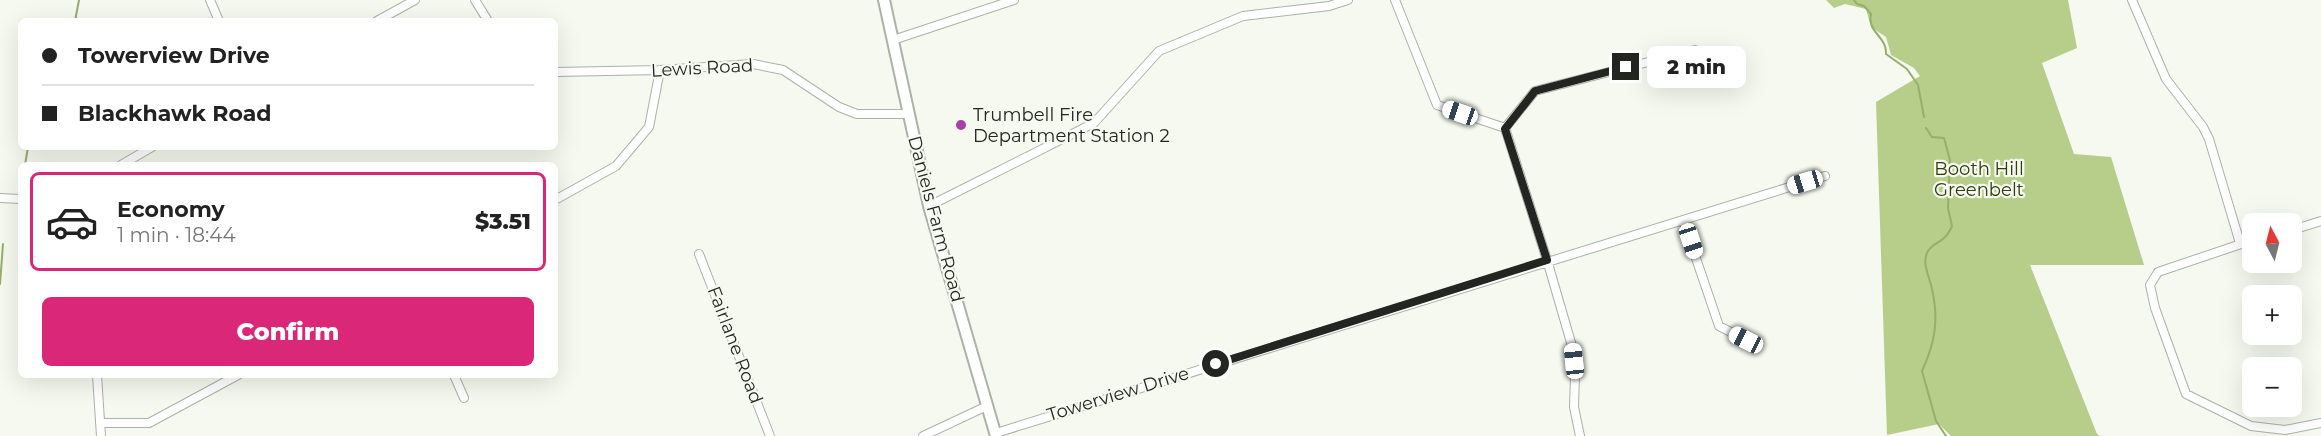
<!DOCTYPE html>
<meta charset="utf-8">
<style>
:root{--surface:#fff;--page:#f6f6f6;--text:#222;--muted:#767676;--line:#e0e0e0;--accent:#db2777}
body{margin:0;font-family:Montserrat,sans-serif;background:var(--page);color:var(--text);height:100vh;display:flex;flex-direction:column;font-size:22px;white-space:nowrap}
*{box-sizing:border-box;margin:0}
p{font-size:20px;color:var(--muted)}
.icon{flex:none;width:33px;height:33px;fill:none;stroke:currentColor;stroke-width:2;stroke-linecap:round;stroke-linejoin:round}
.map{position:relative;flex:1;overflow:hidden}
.drawer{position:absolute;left:18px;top:162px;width:540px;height:216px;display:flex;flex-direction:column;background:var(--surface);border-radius:9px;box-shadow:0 6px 24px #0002}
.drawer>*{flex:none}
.banner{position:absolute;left:18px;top:18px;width:540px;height:132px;border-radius:9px;box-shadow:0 6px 24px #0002;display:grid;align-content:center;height:132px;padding:0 24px;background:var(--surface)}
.needle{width:39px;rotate:353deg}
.tools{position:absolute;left:2242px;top:213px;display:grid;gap:12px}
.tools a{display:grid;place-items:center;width:60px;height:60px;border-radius:9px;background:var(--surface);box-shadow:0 6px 24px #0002;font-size:30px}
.end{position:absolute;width:27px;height:27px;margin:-14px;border:8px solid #232521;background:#fff;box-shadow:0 0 0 3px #fff}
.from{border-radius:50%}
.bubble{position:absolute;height:42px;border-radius:9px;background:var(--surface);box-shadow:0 6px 24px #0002;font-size:20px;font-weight:800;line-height:42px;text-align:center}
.car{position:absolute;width:18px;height:36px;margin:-18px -9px;border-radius:8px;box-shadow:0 0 4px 2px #0007;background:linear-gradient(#fff 24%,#345 0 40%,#fff 0 76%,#345 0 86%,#fff 0)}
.banner b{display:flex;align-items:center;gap:21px;height:57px;font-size:22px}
.banner b+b{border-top:2px solid var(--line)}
.banner i{width:15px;height:15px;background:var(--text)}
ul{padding:10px 0 0;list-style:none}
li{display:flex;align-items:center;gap:18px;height:99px;margin:0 12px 9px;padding:0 12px;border:3px solid transparent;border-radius:9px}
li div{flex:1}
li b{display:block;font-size:22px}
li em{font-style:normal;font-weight:800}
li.current{border-color:var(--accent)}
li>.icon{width:54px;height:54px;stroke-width:1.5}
.primary-button{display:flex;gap:12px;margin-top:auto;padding:12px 24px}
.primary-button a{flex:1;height:69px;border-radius:9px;background:var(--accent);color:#fff;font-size:24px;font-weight:800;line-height:69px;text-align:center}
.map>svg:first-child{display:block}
</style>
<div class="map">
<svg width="2321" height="436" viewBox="0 0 2321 436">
<rect width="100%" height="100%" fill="#f5f9ef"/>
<path fill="#b6ce8a" d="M1826,0H2068L2077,48L2042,63L2074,154L2111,157L2144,265H2030L2097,434L2100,436H1951L1939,424L1887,435L1876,102L1920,76L1914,68L1891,55L1886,37L1871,27L1866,9L1845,4L1834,8Z"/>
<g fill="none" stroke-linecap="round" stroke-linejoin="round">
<path stroke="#96ae6b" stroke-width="2" d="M1854,0L1857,4L1864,6L1871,14C1867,33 1887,36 1886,54L1907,69L1918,85L1924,117
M75,21L79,0
M1926,128L1932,137L1944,138L1950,160L1948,208L1952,226C1950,230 1948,235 1944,238C1939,243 1930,245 1927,253C1922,265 1930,278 1932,289C1939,320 1935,343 1922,371L1936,421L1946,436
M25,165L28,147
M0,284L3,244"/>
<defs>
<path id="minor" d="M210,0L219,21
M475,0L488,21
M1395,0L1437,105L1505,128
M2132,0L2166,79L2203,127L2209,139L2240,243
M377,21L415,0
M893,40L1014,0
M555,72L660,70L753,64L783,70L839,107L857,114H908
M1505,128L1547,260L1572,346L1575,376L1574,407L1580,436
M1505,128L1535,91L1695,50
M121,165L152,147
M0,198L21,199
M555,200L616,166L649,127L660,70
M929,206L1094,123L1159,51L1243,16L1329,6L1348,0
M1683,220L1719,326L1746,340
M2292,230L2321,221
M2253,240L2158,272L2150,285L2155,308L2186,394L2251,426L2285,430L2321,423
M699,254L770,436
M97,375L101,436
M454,375L464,398
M100,423H149L238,375
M996,433L1825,176
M923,436L987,406"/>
<path id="secondary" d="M884,0L929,206L996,436"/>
</defs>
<use href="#minor" stroke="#adb1a8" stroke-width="10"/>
<use href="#secondary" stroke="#adb1a8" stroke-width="14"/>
<use href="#minor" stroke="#fff" stroke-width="8"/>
<use href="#secondary" stroke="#fff" stroke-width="10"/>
</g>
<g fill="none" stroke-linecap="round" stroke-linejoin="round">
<path stroke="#232521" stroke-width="8" d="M1216,364L1547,260L1505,129L1535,91L1626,67"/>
</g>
<circle fill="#a641a6" stroke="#f5f9ef" stroke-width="2" cx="961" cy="125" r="6"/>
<g text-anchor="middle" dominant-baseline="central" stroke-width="4.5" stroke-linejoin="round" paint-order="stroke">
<g font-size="18" fill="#232521" stroke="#f5f9ef">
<text transform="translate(702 68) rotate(-3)">Lewis Road</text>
<text transform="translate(936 219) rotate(75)">Daniels Farm Road</text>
<text transform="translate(735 345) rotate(69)">Fairlane Road</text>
<text transform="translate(1118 394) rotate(-17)">Towerview Drive</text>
</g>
<g font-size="18" fill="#232521" stroke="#f5f9ef" text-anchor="start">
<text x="973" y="115">Trumbell Fire<tspan x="973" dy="21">Department Station 2</tspan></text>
</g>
<g font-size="18" fill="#2f3e0b" stroke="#f5f9ef">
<text x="1979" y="169">Booth Hill<tspan x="1979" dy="21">Greenbelt</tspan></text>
</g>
</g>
</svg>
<div class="tools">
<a><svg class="needle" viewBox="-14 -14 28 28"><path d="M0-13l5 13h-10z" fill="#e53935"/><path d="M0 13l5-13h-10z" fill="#767676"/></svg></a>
<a>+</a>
<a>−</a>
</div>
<i class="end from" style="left:1216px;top:364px"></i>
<i class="end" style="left:1626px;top:67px"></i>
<div class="bubble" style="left:1647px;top:46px;width:99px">2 min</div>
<i class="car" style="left:1460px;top:113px;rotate:289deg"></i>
<i class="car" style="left:1805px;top:182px;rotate:253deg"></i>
<i class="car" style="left:1691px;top:241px;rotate:162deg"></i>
<i class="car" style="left:1746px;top:340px;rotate:297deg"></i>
<i class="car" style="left:1574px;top:361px;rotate:354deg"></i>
<div class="banner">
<b><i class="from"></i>Towerview Drive</b>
<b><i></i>Blackhawk Road</b>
</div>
<section class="drawer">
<ul>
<li class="current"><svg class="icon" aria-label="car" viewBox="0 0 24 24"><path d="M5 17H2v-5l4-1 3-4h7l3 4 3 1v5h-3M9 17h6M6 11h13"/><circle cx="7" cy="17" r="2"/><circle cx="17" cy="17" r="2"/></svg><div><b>Economy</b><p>1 min · 18:44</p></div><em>$3.51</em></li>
</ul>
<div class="primary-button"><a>Confirm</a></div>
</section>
</div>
